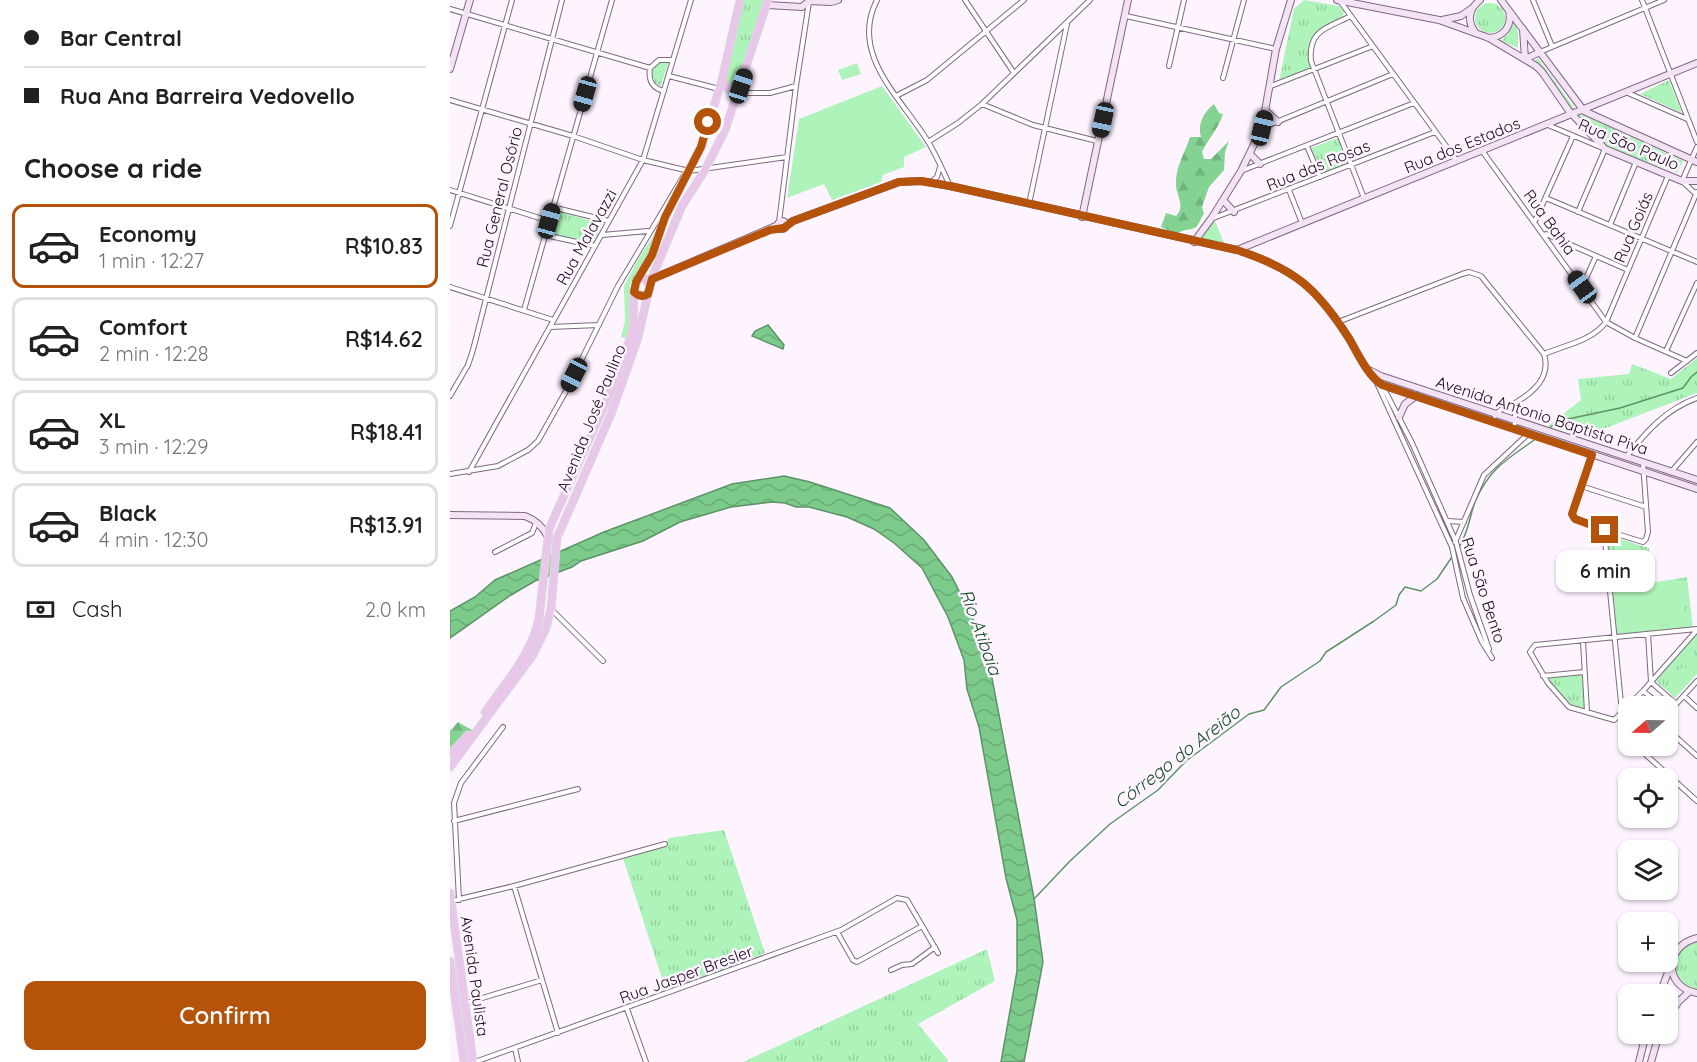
<!DOCTYPE html>
<meta charset="utf-8">
<style>
:root{--surface:#fff;--page:#f2f2f2;--text:#202124;--muted:#757577;--line:#e0e0e0;--accent:#b45309}
body{margin:0;font-family:Quicksand,sans-serif;background:var(--page);color:var(--text);height:100vh;display:flex;flex-direction:column;font-size:22px;white-space:nowrap}
*{box-sizing:border-box;margin:0}
p{font-size:20px;color:var(--muted)}
.icon{flex:none;width:33px;height:33px;fill:none;stroke:currentColor;stroke-width:2;stroke-linecap:round;stroke-linejoin:round}
.map{position:relative;flex:1;overflow:hidden}
.drawer{display:flex;flex-direction:column;background:var(--surface);width:450px}
.drawer>*{flex:none}
.guide{display:grid;align-content:center;height:132px;padding:0 24px;background:var(--surface)}
.needle{width:39px;rotate:250deg}
.buttons{position:absolute;left:1168px;top:696px;display:grid;gap:12px}
.buttons a{display:grid;place-items:center;width:60px;height:60px;border-radius:12px;background:var(--surface);box-shadow:0 2px 4px #0004;font-size:30px}
.end{position:absolute;width:27px;height:27px;margin:-14px;border:8px solid #b45309;background:#fff;box-shadow:0 0 0 3px #fff}
.from{border-radius:50%}
.bubble{position:absolute;height:42px;border-radius:12px;background:var(--surface);box-shadow:0 2px 4px #0004;font-size:20px;font-weight:600;line-height:42px;text-align:center}
.car{position:absolute;width:18px;height:36px;margin:-18px -9px;border-radius:8px;box-shadow:0 0 4px 2px #0007;background:linear-gradient(#222 24%,#8ab4d8 0 40%,#222 0 76%,#8ab4d8 0 86%,#222 0)}
.guide b{display:flex;align-items:center;gap:21px;height:57px;font-size:22px}
.guide b+b{border-top:2px solid var(--line)}
.guide i{width:15px;height:15px;background:var(--text)}
ul{padding:0;list-style:none}
li{display:flex;align-items:center;gap:18px;height:84px;margin:0 12px 9px;padding:0 12px;border:3px solid var(--line);border-radius:12px}
li div{flex:1}
li b{display:block;font-size:22px}
li em{font-style:normal;font-weight:600}
li.current{border-color:var(--accent)}
li>.icon{width:54px;height:54px;stroke-width:1.5}
h2{padding:0 24px;font-size:27px;line-height:72px}
.pay{display:flex;align-items:center;gap:15px;height:66px;padding:0 24px;font-size:22px}
.pay p{margin-inline-start:auto}
.cta{display:flex;gap:12px;margin-top:auto;padding:12px 24px}
.cta a{flex:1;height:69px;border-radius:12px;background:var(--accent);color:#fff;font-size:24px;font-weight:600;line-height:69px;text-align:center}
main{display:flex;flex:1;min-height:0}
.map>svg:first-child{display:block}
</style>
<main>
<section class="drawer">
<div class="guide">
<b><i class="from"></i>Bar Central</b>
<b><i></i>Rua Ana Barreira Vedovello</b>
</div>
<h2>Choose a ride</h2>
<ul>
<li class="current"><svg class="icon" aria-label="car" viewBox="0 0 24 24"><path d="M5 17H2v-5l4-1 3-4h7l3 4 3 1v5h-3M9 17h6M6 11h13"/><circle cx="7" cy="17" r="2"/><circle cx="17" cy="17" r="2"/></svg><div><b>Economy</b><p>1 min · 12:27</p></div><em>R$10.83</em></li>
<li><svg class="icon" aria-label="car" viewBox="0 0 24 24"><path d="M5 17H2v-5l4-1 3-4h7l3 4 3 1v5h-3M9 17h6M6 11h13"/><circle cx="7" cy="17" r="2"/><circle cx="17" cy="17" r="2"/></svg><div><b>Comfort</b><p>2 min · 12:28</p></div><em>R$14.62</em></li>
<li><svg class="icon" aria-label="car" viewBox="0 0 24 24"><path d="M5 17H2v-5l4-1 3-4h7l3 4 3 1v5h-3M9 17h6M6 11h13"/><circle cx="7" cy="17" r="2"/><circle cx="17" cy="17" r="2"/></svg><div><b>XL</b><p>3 min · 12:29</p></div><em>R$18.41</em></li>
<li><svg class="icon" aria-label="car" viewBox="0 0 24 24"><path d="M5 17H2v-5l4-1 3-4h7l3 4 3 1v5h-3M9 17h6M6 11h13"/><circle cx="7" cy="17" r="2"/><circle cx="17" cy="17" r="2"/></svg><div><b>Black</b><p>4 min · 12:30</p></div><em>R$13.91</em></li>
</ul>
<div class="pay"><svg class="icon" aria-label="cash" viewBox="0 0 24 24"><path d="M3 7h18v10H3z"/><circle cx="12" cy="12" r="2"/></svg>Cash<p>2.0 km</p></div>
<div class="cta"><a>Confirm</a></div>
</section>
<div class="map">
<svg width="1247" height="1062" viewBox="0 0 1247 1062">
<defs>
<pattern id="grass-tufts" width="24" height="20" patternUnits="userSpaceOnUse" patternTransform="scale(1.5)"><rect width="24" height="20" fill="#aef3b9"/><path d="M3 7l-1-3M5 7V3M7 7l1-3M15 17l-1-3M17 17v-4M19 17l1-3" fill="none" stroke="#95cf9e"/></pattern>
<pattern id="forest-firs" width="22" height="20" patternUnits="userSpaceOnUse" patternTransform="scale(1.5)"><rect width="22" height="20" fill="#84d392"/><path d="M5 1l3.5 6h-7zM16 11l3.5 6h-7z" fill="#71b47d"/></pattern>
<pattern id="water-waves" width="16" height="10" patternUnits="userSpaceOnUse" patternTransform="scale(1.5)"><rect width="16" height="10" fill="#7ccb8a"/><path d="M0 5q4-4 8 0t8 0" fill="none" stroke="#6aad76"/></pattern>
</defs>
<rect width="100%" height="100%" fill="#fef4ff"/>
<path fill="url(#grass-tufts)" d="M290,0H318L288,93L281,91L272,80Z
M854,0L889,6L894,11L893,16C866,34 853,31 861,68L829,81L844,9Z
M1025 18a15 15 0 1 1 30 0a15 15 0 1 1-30 0Z
M1064,23L1068,32V48L1051,41L1058,34Z
M1088,58L1127,112H1124L1090,65L1085,61Z
M210,63H218L211,86L205,83L202,75L204,67Z
M1219,80L1232,113L1190,94Z
M1133,115L1233,161L1227,173L1157,147L1129,116Z
M888,138L898,164L872,173L861,148Z
M104,210L152,224L144,244L97,233Z
M221,210L196,260L180,284V328L177,338L171,337L175,321L174,286L190,256Z
M765,221L775,245L752,240L754,232Z
M1247,358V393L1135,436L1098,426L1131,400L1128,379L1179,374L1182,364L1221,379Z
M1158,535L1199,548L1201,583L1237,577L1243,628L1167,635Z
M1247,633V674L1225,698L1206,681Z
M1132,674L1135,710L1121,706L1097,677Z
M274,830L315,953L217,994L172,855L215,844L219,838Z
M1247,942V989C1218,983 1218,948 1247,942Z
M537,949L545,981L468,1024L498,1060L497,1062H293Z"/>
<path fill="url(#forest-firs)" d="M764,104L769,113L773,114C769,128 758,139 752,152L754,159H761L779,141L775,152L774,170L759,187L752,207L754,214C751,217 749,225 746,227C741,231 734,228 727,234L711,227L716,213L726,216C736,206 726,196 726,184C725,168 735,153 740,137H751C747,124 754,112 764,104Z
M8,722L22,730L0,753V731Z"/>
<path fill="#aef3b9" d="M845,31L855,34L851,51L841,49Z
M407,63L411,74L392,80L388,70Z
M432,86L476,147L454,157V167L433,175L431,182L382,200L374,184L337,198L349,119Z
M1157,127L1184,140L1182,144L1161,137Z
M1187,142L1207,149L1202,160L1183,152Z
M1193,563L1194,580H1185L1183,564Z
M1232,584L1236,623L1173,628L1170,589Z
M1233,666L1242,673L1229,687L1221,679Z"/>
<path fill="url(#water-waves)" stroke="#5e9368" stroke-width="1.5" d="M318,325L334,345L333,349L302,336L305,331Z
M334,476L360,482L440,508L474,540L502,577L528,629L541,673L584,898L593,962L574,1062H551L567,971V920L556,878L529,727L517,689L514,660L498,617L472,568L444,543L424,529L397,517L359,507H346L335,503L322,502L281,507L230,522L193,541L131,561L122,567L85,581L61,595L0,638V611L25,597L45,580L154,532L282,484Z"/>
<g fill="none" stroke-linecap="round" stroke-linejoin="round">
<path stroke="#5e9368" stroke-width="1.5" d="M1098,429L1107,422L1118,419L1170,408L1233,388L1241,377L1247,372
M1009,547C1019,531 1019,518 1025,502C1040,467 1058,459 1087,438
M584,899L620,861L660,824L708,790L736,761L799,714L814,710L831,687L870,661L876,652L924,621L946,605L949,595L955,587L971,591L987,579L1006,551"/>
<defs>
<path id="street" d="M427,0C399,54 451,98 477,140C486,154 493,171 500,186
M515,0L564,73
M1083,0L1102,46
M1192,0L1247,142
M890,1L1007,161
M0,9L200,68
M676,16L826,49
M901,16C877,28 858,30 861,61L914,198
M1090,52L1214,0
M719,66L734,0
M219,76L269,89
M773,78L794,0
M821,86L923,46
M214,91C202,88 198,81 200,68L209,60H223
M288,93H320L346,86
M1178,93L1237,119
M446,96L477,80L574,0
M0,100L123,136L193,160L239,171L337,157
M532,104L583,125L647,141
M1098,125L1155,149L1128,212
M812,128L943,74
M478,142L508,123L532,104L640,0
M857,146L870,177
M1247,147L1232,181L1247,195
M1033,152L1156,322L1185,338L1237,361
M791,171L964,103
M481,182L487,177L490,167
M0,190L99,221
M839,190L852,223
M1096,198L1247,262
M579,204L617,24
M102,207L159,221
M761,219L985,132
M1085,221L1123,136
M329,222L346,86L359,2
M1160,225L1186,162
M0,226L62,0
M1096,234L1178,270
M95,235L145,246
M152,235L198,231
M0,287L103,320
M1132,287L1146,256
M74,310L162,0
M888,322L1012,274L1019,272L1031,276L1094,354C1101,377 1084,392 1065,403C1057,408 1050,407 1045,416
M100,327L149,325
M1185,338L1247,192
M1216,351L1247,283
M1094,354C1115,345 1142,341 1156,322L1218,176
M1221,373L1247,353
M926,381L1002,547L1013,598L1032,642L1042,658
M933,387L962,443L1006,542L1020,595L1039,649
M0,396L18,365L23,350L112,0
M1063,428L1065,423V403
M1142,455L1123,512V517L1154,530L1193,542L1196,539L1198,532L1193,463
M1176,457C1196,432 1216,409 1247,398
M19,472L193,160L241,0
M1221,472L1247,442
M0,474L48,466L78,450L88,441L116,391L168,286L233,177
M1131,486L1196,507
M998,521L1014,522
M1154,530L1171,703L1176,709
M1005,542L1034,475L1078,434
M45,552L82,533L86,523
M101,609L153,661
M1247,629L1085,645L1080,652L1098,683L1119,707L1164,720L1193,691L1247,630
M1198,634L1201,682
M1133,641L1137,712
M1093,676L1134,672
M1201,682L1226,704
M1193,691L1212,706
M1234,696L1247,708
M1218,713L1247,681
M1218,730L1247,756
M1192,746L1195,754L1247,801
M4,821L128,789
M64,886L108,1033
M9,900L4,803L11,783L53,727
M1,901L64,886L215,844
M387,932L403,960L407,962L472,926
M441,970L452,965L462,964L485,947
M16,1003L92,980
M177,1009L196,1062
M65,1048L68,1062
M25,1062L391,930L447,898L457,900L488,953"/>
<path id="secondary" d="M887,0L989,20L1039,38L1086,66L1092,72L1119,111L1155,149L1232,181H1247
M1051,0L1134,111L1247,162
M317,5L352,7L359,1L381,2L388,0
M992,20L1011,16L1021,9
M1073,29L1075,59L1090,52
M1026,33C1016,21 1019,9 1030,0
M1039,38C1054,37 1062,26 1059,11
M0,69L20,0
M816,111L828,122
M800,154L810,164
M773,200L784,212
M632,217L678,0
M328 225a4 4 0 1 1 8 0a4 4 0 1 1-8 0Z
M336,225L343,221L449,182L471,181L500,186L787,250C845,269 867,288 900,340C909,356 917,374 932,385L1247,489
M744,242L761,219L791,171L812,128L826,49L841,0
M787,250L1247,63
M202,279L328,225
M921,371L931,376L1247,480
M949,417L955,404L966,396
M0,515L75,516C86,520 93,527 98,537
M1247,938C1214,946 1213,987 1247,993
M1210,994L1221,964
M1218,1017L1229,1001L1239,992
M1189,1062L1196,1034
M1201,1062L1209,1034"/>
<path id="primary" d="M272,80L278,89L288,93
M188,278L202,255L215,217L251,147L272,80L290,0
M200,287L196,279L188,278L184,292L193,296L198,294L203,275L232,206L255,170L275,130L318,0
M35,712C56,683 81,654 89,619L99,529L156,402L180,339L183,328L184,292
M0,754L18,735
M0,767L83,655L96,628L101,609L107,538L161,414L187,341L198,294
M0,893L23,1062
M0,961L14,1062"/>
</defs>
<use href="#street" stroke="#7f6880" stroke-width="6"/>
<use href="#secondary" stroke="#7f6880" stroke-width="8"/>
<use href="#primary" stroke="#dad9da" stroke-width="9"/>
<use href="#street" stroke="#fff" stroke-width="4"/>
<use href="#secondary" stroke="#f4e3f5" stroke-width="6"/>
<use href="#primary" stroke="#e9c7eb" stroke-width="7"/>
</g>
<g fill="none" stroke-linecap="round" stroke-linejoin="round">
<path stroke="#b45309" stroke-width="8" d="M258,122L251,147L215,217L202,255L186,282L184,292C188,296 193,297 198,294L202,279L320,230L334,228L343,221L449,182L471,181L500,186L787,250C845,269 867,288 900,340C909,356 917,374 932,385L1142,455L1122,514L1125,519L1155,530"/>
</g>
<g text-anchor="middle" dominant-baseline="central" stroke-width="5" stroke-linejoin="round" paint-order="stroke">
<g font-size="16" fill="#180f19" stroke="#fef4ff">
<text transform="translate(1179 144) rotate(23)">Rua São Paulo</text>
<text transform="translate(1012 145) rotate(-22)">Rua dos Estados</text>
<text transform="translate(868 165) rotate(-22)">Rua das Rosas</text>
<text transform="translate(49 197) rotate(-76)">Rua General Osório</text>
<text transform="translate(1100 222) rotate(54)">Rua Bahia</text>
<text transform="translate(1183 227) rotate(-67)">Rua Goiás</text>
<text transform="translate(136 237) rotate(-61)">Rua Malavazzi</text>
<text transform="translate(1092 415) rotate(18)">Avenida Antonio Baptista Piva</text>
<text transform="translate(141 418) rotate(-68)">Avenida José Paulino</text>
<text transform="translate(1034 590) rotate(72)">Rua São Bento</text>
<text transform="translate(236 974) rotate(-20)">Rua Jasper Bresler</text>
<text transform="translate(25 976) rotate(82)">Avenida Paulista</text>
</g>
<g font-size="18" font-style="italic" fill="#175026" stroke="#fef4ff">
<text transform="translate(531 632) rotate(70)">Rio Atibaia</text>
<text transform="translate(727 757) rotate(-38)">Córrego do Areião</text>
</g>
</g>
</svg>
<div class="buttons">
<a><svg class="needle" viewBox="-14 -14 28 28"><path d="M0-13l5 13h-10z" fill="#e53935"/><path d="M0 13l5-13h-10z" fill="#757577"/></svg></a>
<a><svg class="icon" aria-label="locate" viewBox="0 0 24 24"><circle cx="12" cy="12" r="6"/><path d="M12 2v4M12 18v4M2 12h4M18 12h4"/></svg></a>
<a><svg class="icon" aria-label="layers" viewBox="0 0 24 24"><path d="M12 4l9 5-9 5-9-5zM3 14l9 5 9-5"/></svg></a>
<a>+</a>
<a>−</a>
</div>
<i class="end from" style="left:258px;top:122px"></i>
<i class="end" style="left:1155px;top:530px"></i>
<div class="bubble" style="left:1106px;top:550px;width:99px">6 min</div>
<i class="car" style="left:291px;top:86px;rotate:18deg"></i>
<i class="car" style="left:135px;top:94px;rotate:196deg"></i>
<i class="car" style="left:653px;top:120px;rotate:192deg"></i>
<i class="car" style="left:812px;top:128px;rotate:13deg"></i>
<i class="car" style="left:99px;top:221px;rotate:15deg"></i>
<i class="car" style="left:1132px;top:287px;rotate:324deg"></i>
<i class="car" style="left:124px;top:375px;rotate:207deg"></i>
</div>
</main>
